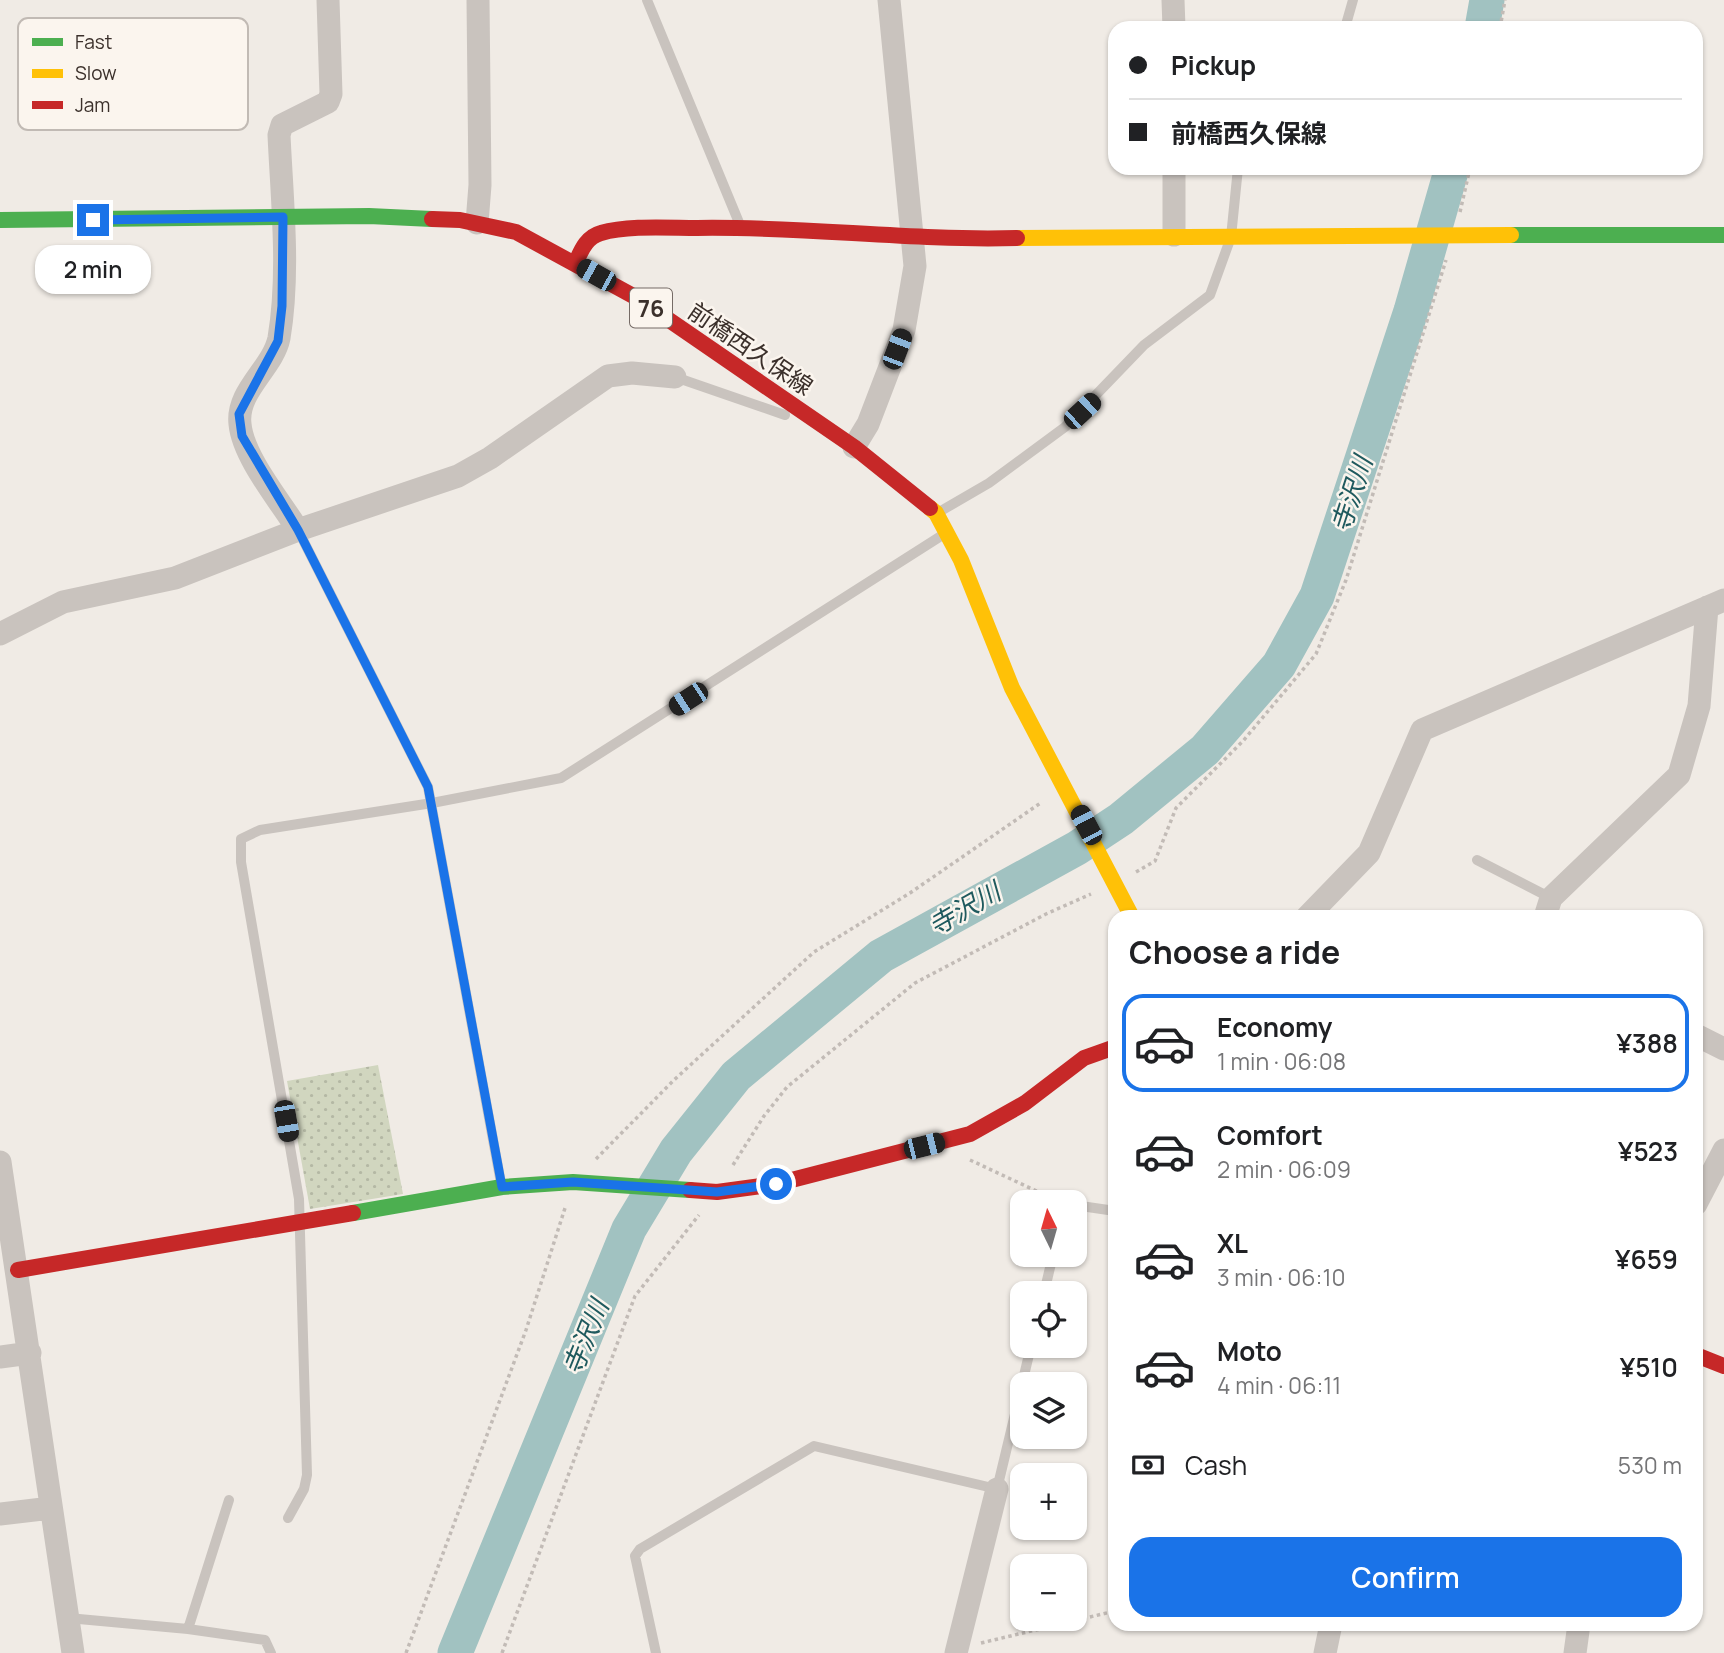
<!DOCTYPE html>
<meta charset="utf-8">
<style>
:root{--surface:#fff;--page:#f2f2f2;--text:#202124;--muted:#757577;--line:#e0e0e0;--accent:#1a73e8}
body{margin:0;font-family:Manrope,"Noto Sans JP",sans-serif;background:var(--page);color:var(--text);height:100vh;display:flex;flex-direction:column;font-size:26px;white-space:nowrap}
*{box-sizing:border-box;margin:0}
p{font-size:23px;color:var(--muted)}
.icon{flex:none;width:38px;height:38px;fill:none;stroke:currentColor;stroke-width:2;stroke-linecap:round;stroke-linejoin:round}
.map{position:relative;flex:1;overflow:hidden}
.details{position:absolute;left:1108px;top:910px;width:595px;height:721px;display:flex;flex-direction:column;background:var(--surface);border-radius:21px;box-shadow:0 2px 5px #0004}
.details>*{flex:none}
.top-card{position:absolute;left:1108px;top:21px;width:595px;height:154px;border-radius:21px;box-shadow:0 2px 5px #0004;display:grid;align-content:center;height:154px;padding:0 21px;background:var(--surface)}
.needle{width:46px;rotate:355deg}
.controls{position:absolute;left:1010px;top:1190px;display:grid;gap:14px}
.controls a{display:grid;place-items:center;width:77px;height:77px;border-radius:14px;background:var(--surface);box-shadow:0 2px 5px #0004;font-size:35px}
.end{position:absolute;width:32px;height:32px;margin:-16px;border:9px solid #1a73e8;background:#fff;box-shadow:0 0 0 4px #fff}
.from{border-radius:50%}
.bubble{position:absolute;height:49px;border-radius:21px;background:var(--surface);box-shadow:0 2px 5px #0004;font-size:23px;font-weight:600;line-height:49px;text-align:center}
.car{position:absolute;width:21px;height:42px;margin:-21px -10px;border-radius:9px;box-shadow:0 0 5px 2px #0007;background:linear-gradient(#222 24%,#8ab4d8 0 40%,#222 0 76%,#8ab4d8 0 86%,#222 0)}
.top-card b{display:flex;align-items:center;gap:24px;height:66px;font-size:26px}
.top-card b+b{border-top:2px solid var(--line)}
.top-card i{width:18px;height:18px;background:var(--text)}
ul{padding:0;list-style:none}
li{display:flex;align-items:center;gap:21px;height:98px;margin:0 14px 10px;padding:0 7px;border:4px solid transparent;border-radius:21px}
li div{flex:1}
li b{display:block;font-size:26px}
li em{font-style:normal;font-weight:600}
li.on{border-color:var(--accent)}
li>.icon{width:63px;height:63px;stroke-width:1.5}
h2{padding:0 21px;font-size:32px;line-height:84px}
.pay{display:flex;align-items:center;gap:18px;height:77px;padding:0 21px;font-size:26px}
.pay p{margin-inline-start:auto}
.primary-button{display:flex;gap:14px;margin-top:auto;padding:14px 21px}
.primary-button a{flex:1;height:80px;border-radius:21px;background:var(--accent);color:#fff;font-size:28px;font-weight:600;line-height:80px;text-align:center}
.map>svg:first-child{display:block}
</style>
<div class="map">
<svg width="1724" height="1653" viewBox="0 0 1724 1653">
<defs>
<pattern id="grass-dots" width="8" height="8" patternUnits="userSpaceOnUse" patternTransform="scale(1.75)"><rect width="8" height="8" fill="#d1d6bf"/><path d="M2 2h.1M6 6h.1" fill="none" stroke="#b4b8a4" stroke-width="1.8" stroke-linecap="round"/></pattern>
</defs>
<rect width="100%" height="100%" fill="#f0ebe5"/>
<path fill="url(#grass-dots)" d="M378,1065L403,1194L310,1209L287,1081Z"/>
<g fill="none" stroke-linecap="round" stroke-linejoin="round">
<path stroke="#a1c2c1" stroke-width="35" d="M1482,28L1487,0
M455,1653L629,1229L676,1151L736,1076L881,956L1077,848L1121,819L1205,750L1279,665L1317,596L1411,311L1452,168"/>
<path stroke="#c2bbb6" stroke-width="3.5" stroke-dasharray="3.5 3.5" stroke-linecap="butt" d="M1500,28L1505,0
M1460,212L1470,168
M1136,872L1155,861L1176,808L1243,741L1316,654L1346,580L1446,260
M596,1159L674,1080L814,952L910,893L1042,802
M970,1160L1060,1202
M733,1165L764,1116L787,1087L915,983L1046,914L1091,894
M981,1643L1115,1611
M406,1653L526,1330L566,1205
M502,1653L635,1296L699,1215"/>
<path stroke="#c9c3be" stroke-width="10" d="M647,0L740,225
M1345,28L1353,0
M675,377L785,415
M939,512L989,483L1065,427L1144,345L1210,295L1231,237L1238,168
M298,530L428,787L501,1183
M1477,860L1551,898
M1074,1205L1115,1211
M1044,1293L1053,1255
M1022,1384L1031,1346
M288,1518L304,1489L307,1475L299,1199L241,862V839L260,830L432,803L561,778L941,536
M68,1618L188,1629L265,1640L271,1653
M188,1629L229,1500
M656,1653L635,1556L640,1549L814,1446L997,1489L1022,1385"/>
<path stroke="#c9c3be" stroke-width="23" d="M1173,0L1174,28
M477,223L480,185L478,0
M1174,235V168
M854,447L868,424L904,330L915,266L889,0
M298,530C280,501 243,457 240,424C236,391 273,368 279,338C290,272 282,201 279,135L282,125L328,102L331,94L328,0
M0,634L63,602L175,578L298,530L458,476L490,458L608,376L632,373L675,377
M1307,917L1369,853L1422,730L1724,600
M1545,917L1551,898L1679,775L1699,706L1707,607
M1696,1035L1724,1049
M0,1162L73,1653
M1696,1204L1724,1150
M0,1357L30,1353
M0,1514L51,1508
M956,1653L997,1489
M1325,1653L1331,1624
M1575,1653L1579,1624"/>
<path stroke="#4caf50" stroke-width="16" d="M0,220L369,216L432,219
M1511,235H1724
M353,1213L502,1187L573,1182L690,1190"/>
<path stroke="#ffc107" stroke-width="16" d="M1017,238L1511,235
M930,508L936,513L961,560L1012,688L1132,917"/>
<path stroke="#c62828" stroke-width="16" d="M432,219L460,220L516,232L637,298L854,447L930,508
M575,264C581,251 586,237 601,233C628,225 669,228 697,228C804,226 910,241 1017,238
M690,1190L717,1192L776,1184L970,1134L1025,1103L1084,1058L1115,1047
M18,1270L353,1213
M1696,1355L1724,1366"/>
</g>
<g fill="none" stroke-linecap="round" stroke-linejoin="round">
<path stroke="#1a73e8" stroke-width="9" d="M93,220L283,217L282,306L278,341L239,414L242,436L298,530L428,787L502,1187L573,1182L717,1192L776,1184"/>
</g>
<g text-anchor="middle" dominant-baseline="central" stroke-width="5" stroke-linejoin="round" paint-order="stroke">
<rect fill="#fbf5ee" stroke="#756b66" stroke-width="2" x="630" y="288.5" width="42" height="39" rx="5"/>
<g font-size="23" font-weight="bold" fill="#3b302b">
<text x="651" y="308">76</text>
</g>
<g font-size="24" fill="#3b302b" stroke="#fbf5ee">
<text transform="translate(751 348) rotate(34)">前橋西久保線</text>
</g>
<g font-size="26" font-style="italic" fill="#1f5a5e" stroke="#fbf5ee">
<text transform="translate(1351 494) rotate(-72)">寺沢川</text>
<text transform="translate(964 908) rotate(-30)">寺沢川</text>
<text transform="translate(585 1337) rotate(-68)">寺沢川</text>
</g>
</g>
<rect x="18" y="18" width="230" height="112" rx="10" fill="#fbf5ee" stroke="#c1bab4" stroke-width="2"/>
<rect x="32" y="38" width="31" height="8" fill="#4caf50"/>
<rect x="32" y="69" width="31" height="9" fill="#ffc107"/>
<rect x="32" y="101" width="31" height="8" fill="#c62828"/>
<g font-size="19" fill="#3b302b">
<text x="75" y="49">Fast</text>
<text x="75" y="80">Slow</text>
<text x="75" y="112">Jam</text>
</g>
</svg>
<div class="controls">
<a><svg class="needle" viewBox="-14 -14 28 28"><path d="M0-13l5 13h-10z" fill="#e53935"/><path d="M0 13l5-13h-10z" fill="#757577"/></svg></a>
<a><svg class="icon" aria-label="locate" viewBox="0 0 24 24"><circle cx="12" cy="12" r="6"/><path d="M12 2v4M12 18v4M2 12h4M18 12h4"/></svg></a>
<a><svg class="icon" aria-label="layers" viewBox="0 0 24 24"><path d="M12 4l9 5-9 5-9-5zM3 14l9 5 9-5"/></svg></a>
<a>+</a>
<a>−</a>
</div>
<i class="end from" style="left:776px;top:1184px"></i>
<i class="end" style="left:93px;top:220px"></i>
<div class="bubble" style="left:35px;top:245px;width:116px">2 min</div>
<i class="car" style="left:596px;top:275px;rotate:299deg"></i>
<i class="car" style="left:897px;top:349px;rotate:21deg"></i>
<i class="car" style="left:1082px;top:411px;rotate:47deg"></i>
<i class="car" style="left:688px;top:699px;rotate:237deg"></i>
<i class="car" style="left:1086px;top:825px;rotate:332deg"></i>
<i class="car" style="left:286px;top:1121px;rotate:170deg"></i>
<i class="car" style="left:924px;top:1146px;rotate:76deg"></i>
<div class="top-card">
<b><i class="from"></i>Pickup</b>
<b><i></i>前橋西久保線</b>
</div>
<section class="details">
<h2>Choose a ride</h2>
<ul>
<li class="on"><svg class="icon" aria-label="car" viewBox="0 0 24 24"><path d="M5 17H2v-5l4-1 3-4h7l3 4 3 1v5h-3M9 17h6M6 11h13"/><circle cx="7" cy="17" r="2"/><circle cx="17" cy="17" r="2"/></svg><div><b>Economy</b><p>1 min · 06:08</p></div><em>¥388</em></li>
<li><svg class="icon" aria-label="car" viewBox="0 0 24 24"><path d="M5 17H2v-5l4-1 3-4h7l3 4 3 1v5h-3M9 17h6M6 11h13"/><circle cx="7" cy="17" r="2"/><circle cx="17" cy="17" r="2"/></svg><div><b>Comfort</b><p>2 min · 06:09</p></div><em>¥523</em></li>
<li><svg class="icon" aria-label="car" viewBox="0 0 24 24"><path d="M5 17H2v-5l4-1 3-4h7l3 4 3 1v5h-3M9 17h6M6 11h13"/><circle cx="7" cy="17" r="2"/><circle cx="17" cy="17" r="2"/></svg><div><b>XL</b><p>3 min · 06:10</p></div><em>¥659</em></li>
<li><svg class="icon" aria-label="car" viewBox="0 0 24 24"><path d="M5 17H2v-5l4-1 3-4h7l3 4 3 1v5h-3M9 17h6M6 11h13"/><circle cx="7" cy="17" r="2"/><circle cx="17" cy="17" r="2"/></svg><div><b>Moto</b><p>4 min · 06:11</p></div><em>¥510</em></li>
</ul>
<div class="pay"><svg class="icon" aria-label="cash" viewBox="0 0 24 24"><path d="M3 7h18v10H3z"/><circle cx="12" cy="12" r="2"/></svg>Cash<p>530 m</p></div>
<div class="primary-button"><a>Confirm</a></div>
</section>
</div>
